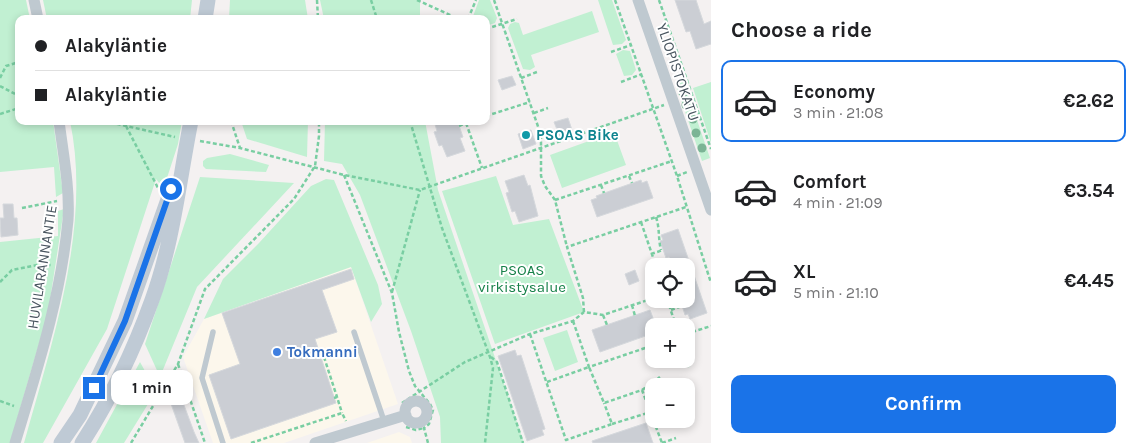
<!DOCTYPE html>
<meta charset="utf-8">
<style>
:root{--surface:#fff;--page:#f2f2f2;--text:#202124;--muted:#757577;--line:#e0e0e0;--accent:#1a73e8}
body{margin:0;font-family:Karla,sans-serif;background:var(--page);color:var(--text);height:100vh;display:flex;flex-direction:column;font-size:19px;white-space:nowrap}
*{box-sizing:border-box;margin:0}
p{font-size:16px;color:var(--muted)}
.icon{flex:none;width:28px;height:28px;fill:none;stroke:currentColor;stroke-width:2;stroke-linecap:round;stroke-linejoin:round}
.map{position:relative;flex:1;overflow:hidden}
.drawer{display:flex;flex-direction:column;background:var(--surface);width:425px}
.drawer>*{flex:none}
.hud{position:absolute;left:15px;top:15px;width:475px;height:110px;border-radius:10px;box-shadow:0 2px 8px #0003;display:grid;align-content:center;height:110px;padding:0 20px;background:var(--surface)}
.fabs{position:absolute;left:645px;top:258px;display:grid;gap:10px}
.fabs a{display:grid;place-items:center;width:50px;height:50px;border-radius:10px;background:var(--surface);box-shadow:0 2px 8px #0003;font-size:25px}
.end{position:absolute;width:22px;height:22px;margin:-11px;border:6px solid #1a73e8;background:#fff;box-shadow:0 0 0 2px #fff}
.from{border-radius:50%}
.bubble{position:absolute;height:35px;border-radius:10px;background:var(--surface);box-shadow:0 2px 8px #0003;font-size:16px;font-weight:700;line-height:35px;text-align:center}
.hud b{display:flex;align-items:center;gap:18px;height:48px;font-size:19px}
.hud b+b{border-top:1px solid var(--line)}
.hud i{width:12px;height:12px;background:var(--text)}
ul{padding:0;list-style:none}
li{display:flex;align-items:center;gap:15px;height:82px;margin:0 10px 8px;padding:0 10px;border:2px solid transparent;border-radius:10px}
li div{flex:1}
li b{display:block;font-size:19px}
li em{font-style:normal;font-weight:700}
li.on{border-color:var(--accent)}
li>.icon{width:45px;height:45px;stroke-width:1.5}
h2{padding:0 20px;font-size:22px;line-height:60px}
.cta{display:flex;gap:10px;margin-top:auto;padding:10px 20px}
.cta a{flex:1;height:58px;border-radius:10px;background:var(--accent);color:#fff;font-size:20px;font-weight:700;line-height:58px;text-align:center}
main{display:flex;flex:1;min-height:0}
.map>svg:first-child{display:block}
</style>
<main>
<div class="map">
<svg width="711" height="443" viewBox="0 0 711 443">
<rect width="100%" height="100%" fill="#f4f1f1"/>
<path fill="#fcf7ec" d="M351,267L398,404L284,443H213L183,357L204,319Z
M399,432L410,437L412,443H367Z"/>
<path fill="#c1f0d2" d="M0,0H26L30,19H19V121H53L63,193L56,197L54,167L0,172Z
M43,0H192L190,19H47Z
M230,0H305L308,19H229Z
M320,0H420V19H324Z
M479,0H490L497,18L495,23L486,26V19H472Z
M598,0H612L626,40L622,44L613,45Z
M592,11L599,32L531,55L535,67L530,70L523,69L508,28L510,24L515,22L519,23L523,35Z
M623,50L630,51L636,70L632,75L624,76L616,54Z
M683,79L710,158L702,161L677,88L679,81Z
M711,82V143L693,88Z
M70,121H182L178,144L166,181L160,184L156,179L107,329L43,443H24C52,342 92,226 70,121Z
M241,121H308L307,157L247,139Z
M325,121H425L438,190L524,443H441L440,417L411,331L360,195L342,164L324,161Z
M614,132L626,165L562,188L550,155Z
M230,154L269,165L266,172L206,169L203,166V161L207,158Z
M496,176L513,225L549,219L584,312L495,344L442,191Z
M200,177L294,183L197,287L160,377L145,344Z
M326,179L334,180L378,285L382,304L371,322L351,267L204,319L223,279L259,243L311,186Z
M64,209L48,313L10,443H0V242L58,236V211Z
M567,330L578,362L555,371L543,338Z
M140,362L156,391L124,443H96Z"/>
<path fill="#cbced4" stroke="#d5d8dc" d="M675,0H696L704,24L711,21V44L696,49L690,31L686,32Z
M512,76L516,85L502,90L498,80Z
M568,118L573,133L560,137L554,122Z
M434,121H454L456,124L458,123L463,137L460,138L465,151L447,157L442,145L439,146L434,132L437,131Z
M531,130L536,144L523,149L518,134Z
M524,175L528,186L530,185L538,216L519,222L515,211L512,212L506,193L509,192L505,181Z
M641,180L642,183L647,181L653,198L597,217L591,200L597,198L596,196Z
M3,204H13L14,218H17L18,235L1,237L0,218H4Z
M678,229L707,313L690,319L688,314L685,315L680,299H686V266H672L669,257L666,258L660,241L663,240L661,235Z
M351,269L354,279L322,290L337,332L315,339L336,403L231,439L209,375L240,364L222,313Z
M635,270L639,281L629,285L625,274Z
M650,310L656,326H654V333L600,352L592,330Z
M515,350L517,356L521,355L545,429L542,430L544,435L527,441L498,356Z
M181,397L194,432L199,443H185L170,401Z
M646,423L653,443H593L592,441Z"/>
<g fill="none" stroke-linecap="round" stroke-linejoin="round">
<path stroke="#79cea2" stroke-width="2.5" stroke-dasharray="4 2.5" stroke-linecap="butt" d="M317,0L318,19
M371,0L377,19
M417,0L459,19
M494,0L541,135V176L545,186L555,200L567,247
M615,0L677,176L711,283
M659,0L711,149
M468,19L476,0
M486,29L517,19
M611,52L631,45
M0,78L6,66L19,62
M521,78L537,72
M621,82L642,74
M0,86L19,96
M534,113L548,108
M0,114L19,108
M486,116L530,102
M104,121L175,137
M231,121L240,148
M410,121L442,228L490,357L493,368L485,443
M472,121L466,123L482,168
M126,126L158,188
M459,126L466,123
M200,141L240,148L344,175L420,190L664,105
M344,175L392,293L399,332L409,371L415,386L430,404L433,410L429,424L424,428L428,443
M629,176L632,183
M677,176L687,172
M601,185L604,193
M555,200L672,161
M22,208L57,201
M656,217C660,229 658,239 661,250
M641,222L656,266
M651,254L663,250
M0,282L12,270L38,265H52
M392,292L420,190
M667,299L676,326
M632,305L635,316
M671,310L682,306
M584,312L583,298L567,247L686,207
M603,315L607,325
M573,321L589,367L654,345
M530,334L566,440L612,424L604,403
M686,334L711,326
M326,353L323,354L337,397
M491,357L497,362L523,443
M686,358L689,367
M178,364L205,443
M547,382L589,367L604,403L642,390L662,443
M642,390L660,377
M334,398L337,397L342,413
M0,401L14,406
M402,403L465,362L530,334L573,321L584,312L603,315L654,298
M612,424L654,411
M406,427L416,430L424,428
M131,443L178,364L205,289L294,199L315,166L319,136V121
M251,443L342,413L346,421
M662,443L676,438"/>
<path stroke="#bfc9d0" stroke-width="5.5" d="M213,332L202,378L223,443
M354,332L384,421"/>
<path stroke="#bfc9d0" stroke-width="11" d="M34,0L38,19
M638,0L711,210
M405 412a11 11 0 1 1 22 0a11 11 0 1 1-22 0Z
M15,443C37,370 61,297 68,220C70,188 63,153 59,121
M315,443L406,415"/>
<path stroke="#bfcad5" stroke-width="15" d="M205,19L208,0
M61,443L80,415L125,321L172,188
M82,443C111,398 134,350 152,300C173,243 179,181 191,121"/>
</g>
<g fill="#7bb495">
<circle cx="683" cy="93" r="4.5"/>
<circle cx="686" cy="105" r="4.5"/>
<circle cx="693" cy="119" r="4.5"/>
<circle cx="696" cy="133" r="4.5"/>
<circle cx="702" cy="148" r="4.5"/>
</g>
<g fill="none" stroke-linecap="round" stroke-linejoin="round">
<path stroke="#1a73e8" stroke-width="6" d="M94,388L125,321L171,189"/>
</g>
<circle fill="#0f9aa8" stroke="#fff" stroke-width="2" cx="526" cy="135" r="5"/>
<circle fill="#3f7fe0" stroke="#fff" stroke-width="2" cx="277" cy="352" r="5"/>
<g text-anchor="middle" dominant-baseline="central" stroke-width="4" stroke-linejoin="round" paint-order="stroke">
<g font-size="15" fill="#49555f" stroke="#fff">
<text transform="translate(678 72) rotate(71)">YLIOPISTOKATU</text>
<text transform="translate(42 267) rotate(-81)">HUVILARANNANTIE</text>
</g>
<g font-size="15" font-weight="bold" fill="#0d838f" stroke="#fff" text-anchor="start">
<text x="536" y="135">PSOAS Bike</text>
</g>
<g font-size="15" fill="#18824a" stroke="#fff">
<text x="522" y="270">PSOAS<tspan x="522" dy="17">virkistysalue</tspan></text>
</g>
<g font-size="15" font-weight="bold" fill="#366cbe" stroke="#fff" text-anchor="start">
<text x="287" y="352">Tokmanni</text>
</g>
</g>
</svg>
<div class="fabs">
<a><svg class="icon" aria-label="locate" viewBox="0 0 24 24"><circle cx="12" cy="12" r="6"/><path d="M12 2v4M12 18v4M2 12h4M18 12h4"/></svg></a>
<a>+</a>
<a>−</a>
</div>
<i class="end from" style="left:171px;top:189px"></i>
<i class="end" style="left:94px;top:388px"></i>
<div class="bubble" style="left:111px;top:370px;width:82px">1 min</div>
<div class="hud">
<b><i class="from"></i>Alakyläntie</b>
<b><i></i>Alakyläntie</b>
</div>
</div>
<section class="drawer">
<h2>Choose a ride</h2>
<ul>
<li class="on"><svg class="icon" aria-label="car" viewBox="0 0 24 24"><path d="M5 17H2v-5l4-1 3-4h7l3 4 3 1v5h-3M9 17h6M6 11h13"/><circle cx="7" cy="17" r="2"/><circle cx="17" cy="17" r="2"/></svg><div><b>Economy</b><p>3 min · 21:08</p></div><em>€2.62</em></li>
<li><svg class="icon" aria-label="car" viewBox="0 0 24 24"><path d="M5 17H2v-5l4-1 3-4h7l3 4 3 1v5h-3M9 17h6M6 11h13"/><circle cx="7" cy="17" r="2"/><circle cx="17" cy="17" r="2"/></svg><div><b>Comfort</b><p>4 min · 21:09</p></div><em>€3.54</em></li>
<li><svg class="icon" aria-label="car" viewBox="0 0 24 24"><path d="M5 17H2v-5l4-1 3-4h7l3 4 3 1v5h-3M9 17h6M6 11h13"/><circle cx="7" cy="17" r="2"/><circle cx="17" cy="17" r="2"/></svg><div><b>XL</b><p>5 min · 21:10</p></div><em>€4.45</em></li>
</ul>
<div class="cta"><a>Confirm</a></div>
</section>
</main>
